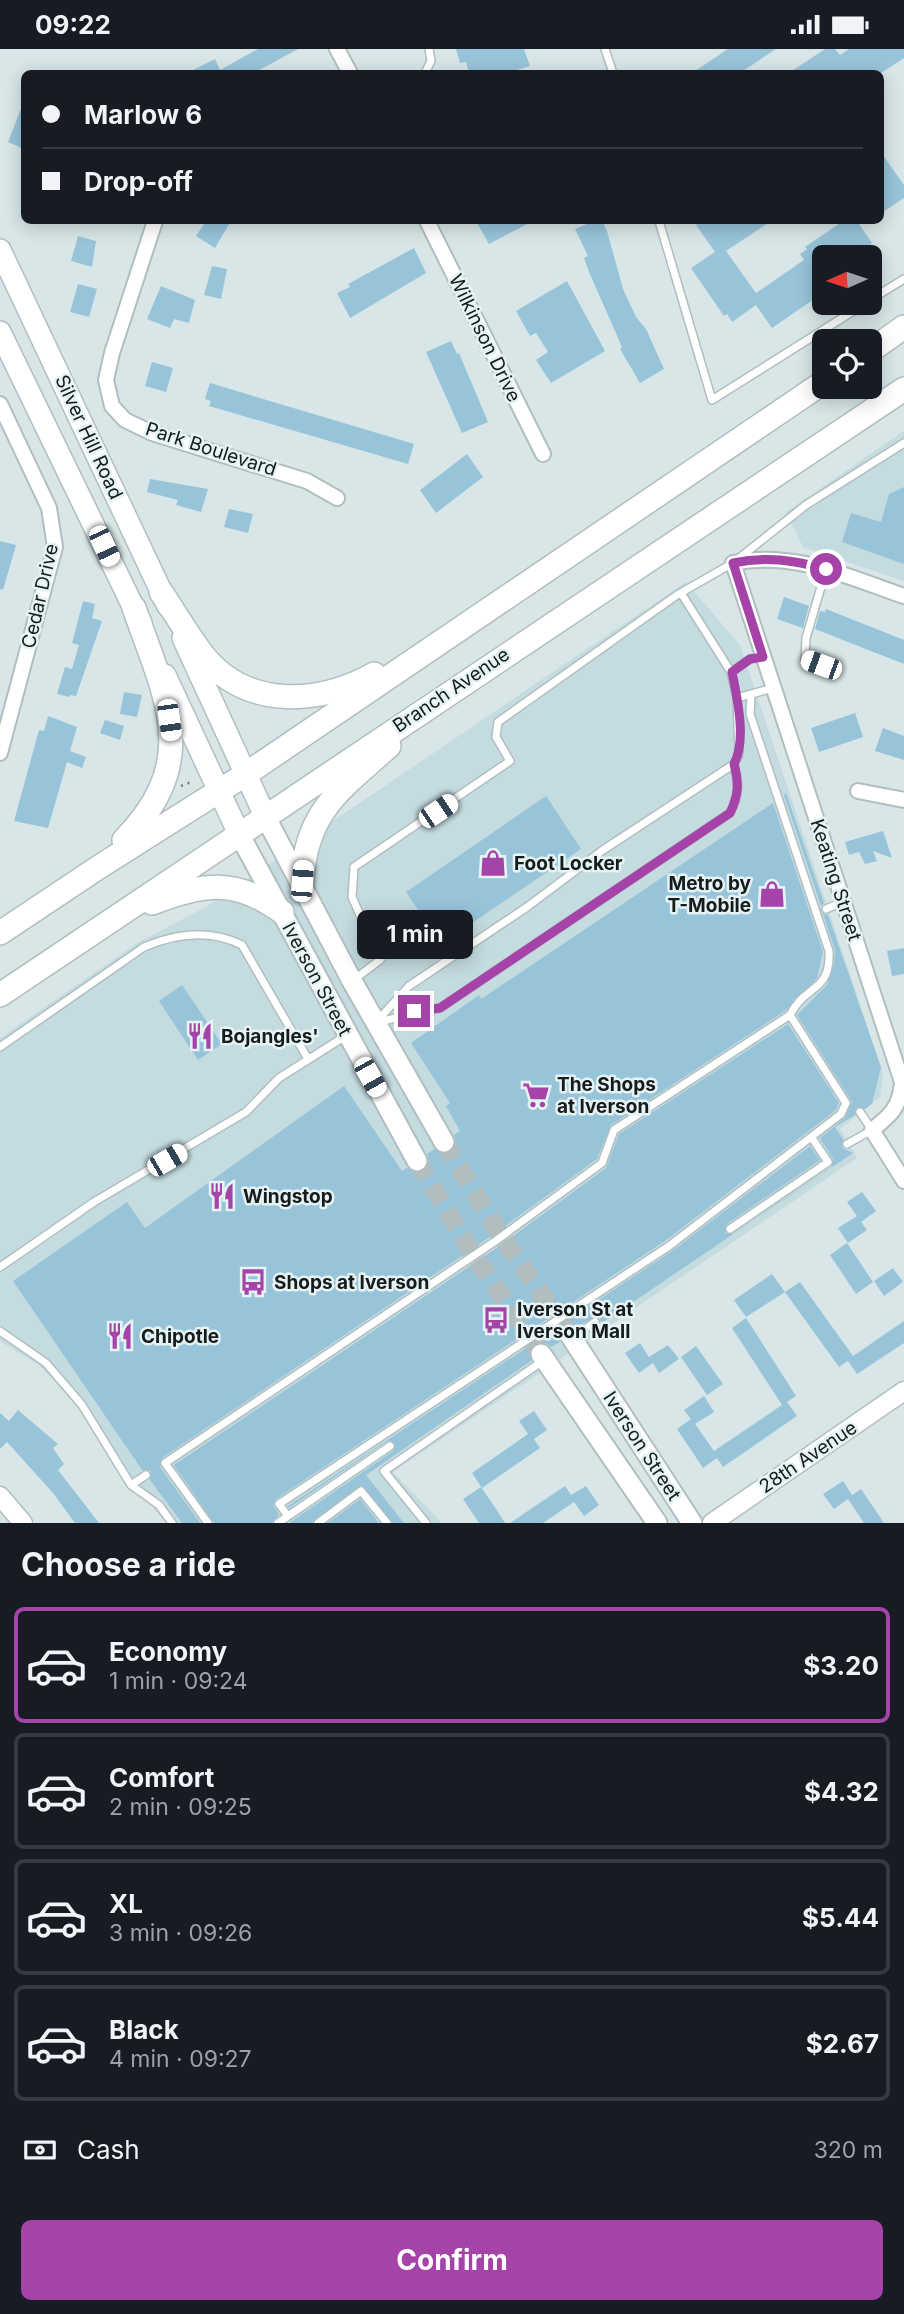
<!DOCTYPE html>
<meta charset="utf-8">
<style>
:root{--surface:#171b24;--page:#20242c;--text:#f1f3f6;--muted:#9ea1a6;--line:#363941;--accent:#a543a9}
body{margin:0;font-family:Inter,sans-serif;background:var(--page);color:var(--text);height:100vh;display:flex;flex-direction:column;font-size:26px;white-space:nowrap}
*{box-sizing:border-box;margin:0}
p{font-size:23px;color:var(--muted)}
.icon{flex:none;width:38px;height:38px;fill:none;stroke:currentColor;stroke-width:2;stroke-linecap:round;stroke-linejoin:round}
.map{position:relative;height:1474px;overflow:hidden}
.drawer{display:flex;flex-direction:column;background:var(--surface);flex:1}
.drawer>*{flex:none}
.banner{position:absolute;left:21px;top:21px;width:863px;height:154px;border-radius:10px;box-shadow:0 4px 18px #0003;display:grid;align-content:center;height:154px;padding:0 21px;background:var(--surface)}
.needle{width:46px;rotate:267deg}
.controls{position:absolute;left:812px;top:196px;display:grid;gap:14px}
.controls a{display:grid;place-items:center;width:70px;height:70px;border-radius:10px;background:var(--surface);box-shadow:0 4px 18px #0003;font-size:35px}
.end{position:absolute;width:32px;height:32px;margin:-16px;border:9px solid #a543a9;background:#fff;box-shadow:0 0 0 4px #fff}
.from{border-radius:50%}
.bubble{position:absolute;height:49px;border-radius:10px;background:var(--surface);box-shadow:0 4px 18px #0003;font-size:23px;font-weight:700;line-height:49px;text-align:center}
.car{position:absolute;width:21px;height:42px;margin:-21px -10px;border-radius:9px;box-shadow:0 0 5px 2px #0007;background:linear-gradient(#fff 24%,#345 0 40%,#fff 0 76%,#345 0 86%,#fff 0)}
.banner b{display:flex;align-items:center;gap:24px;height:66px;font-size:26px}
.banner b+b{border-top:2px solid var(--line)}
.banner i{width:18px;height:18px;background:var(--text)}
ul{padding:0;list-style:none}
li{display:flex;align-items:center;gap:21px;height:116px;margin:0 14px 10px;padding:0 7px;border:4px solid var(--line);border-radius:10px}
li div{flex:1}
li b{display:block;font-size:26px}
li em{font-style:normal;font-weight:700}
li.on{border-color:var(--accent)}
li>.icon{width:63px;height:63px;stroke-width:1.5}
h2{padding:0 21px;font-size:32px;line-height:84px}
.pay{display:flex;align-items:center;gap:18px;height:77px;padding:0 21px;font-size:26px}
.pay p{margin-inline-start:auto}
.button{display:flex;gap:14px;margin-top:auto;padding:14px 21px}
.button a{flex:1;height:80px;border-radius:10px;background:var(--accent);color:#fff;font-size:28px;font-weight:700;line-height:80px;text-align:center}
.status{display:flex;justify-content:space-between;align-items:center;height:49px;padding:0 35px;background:var(--surface);direction:ltr}
.status svg{height:19px;fill:currentColor}
.map>svg:first-child{display:block}
</style>
<div class="status"><b>09:22</b><svg viewBox="0 0 49 12"><path d="M0 12V9h3v3zM5 12V6h3v6zM10 12V3h3v9zM15 12V0h3v12zM26 1h20v11H26zM47 4h2v5h-2z"/></svg></div>
<div class="map">
<svg width="904" height="1474" viewBox="0 0 904 1474">
<rect width="100%" height="100%" fill="#d8e6e8"/>
<path fill="#c4dbdf" d="M904,382V532L803,498L786,463Z
M686,533L740,596L881,1018L883,1028L880,1048L840,1080L857,1109L393,1423L442,1474H167L136,1441L79,1359L39,1316L0,1292V989L139,893L206,858Z"/>
<path fill="#98c4da" d="M258,0H298L254,24H187L215,10L220,21Z
M456,0H524L530,17L507,24H469L466,13L460,14Z
M728,0H776L740,24H692Z
M825,0H835L840,6L849,0H904V9L881,24H789Z
M24,52V100L8,93Z
M880,102L904,136V149L880,165Z
M206,172H231L215,199L196,187Z
M476,172H533L489,195Z
M594,172H602L607,182L623,240L636,268L646,280L664,320L640,334L620,300L622,298L589,223L584,209L588,207L575,180Z
M702,172H771L726,202L756,244L804,211L800,205L807,200L805,198L843,172H857L872,194L858,208H824V240L819,244L820,246L772,279L756,256L732,273L727,265L724,267L691,219L715,203L696,176Z
M78,187L96,192L92,218L71,212Z
M414,199L426,224L350,269L337,244L350,238L348,235Z
M212,217L227,220L221,250L204,246Z
M567,232L605,302L551,334L536,311L548,303L536,284L530,287L516,262Z
M78,235L97,240L89,268L70,263Z
M161,237L195,251L189,274L174,270L170,279L147,270Z
M451,292L457,305L459,304L488,373L462,384L426,303Z
M152,313L173,319L166,343L145,337Z
M210,334L414,395L408,415L209,357L211,352L205,350Z
M467,405L483,428L436,464L420,441Z
M150,430L208,440L201,463L176,456L178,451L147,443Z
M904,438V515L842,493L851,464L881,473L889,445Z
M229,460L253,465L248,484L224,478Z
M0,492L16,496L3,541L0,540Z
M784,548L809,557L803,579L777,570Z
M83,552L95,555L92,569L102,572L76,647L70,646V648L57,645L65,618L72,620L79,596L72,594Z
M826,560L904,591V615L815,580L820,562L825,563Z
M124,643L142,646L137,668L120,665Z
M855,664L863,688L819,703L811,679Z
M48,667L77,678L70,702L86,708L82,719L67,713L48,779L14,772L39,681L44,682Z
M105,671L124,677L120,691L100,684Z
M883,679L904,687V711L875,702Z
M786,744L824,854L821,857L784,746Z
M546,747L581,800L441,895L406,843Z
M773,754L823,903L817,929L785,962L611,1076L597,1110L490,1188L162,1409L160,1418L200,1474H182L150,1431L151,1422L142,1421L138,1415L13,1232L127,1153L145,1179L344,1037L402,1122L407,1119L416,1124L423,1122L429,1113L427,1105L434,1100L443,1105L451,1103L456,1094L454,1086L460,1082L446,1057L450,1054L411,994L479,946L481,950Z
M883,782L892,809L873,802L877,812L865,815L859,803L849,806L845,793Z
M823,865L828,866L881,1018L872,1055L865,1060L857,1058L855,1066L835,1078L843,1090L842,1099L853,1104L602,1274L597,1267L578,1277L569,1274L559,1280L560,1293L551,1298L546,1294L535,1295L530,1300L531,1312L366,1426L404,1474H393L361,1436L312,1474H289L393,1402L395,1394L387,1392L289,1459L288,1457L672,1202L810,1097L820,1111L727,1175L725,1184L733,1185L832,1118L833,1110L820,1089L845,1069L852,1053L797,966L827,936L834,917L835,901Z
M904,899V925L892,927L887,902Z
M182,936L222,995L198,1011L159,952Z
M788,975L839,1054L836,1061L665,1192L276,1450L273,1456L279,1466L272,1474H214L174,1416L498,1198L606,1119L619,1085Z
M862,1143L876,1162L861,1173L867,1181L848,1194L838,1179L857,1167L847,1153Z
M847,1194L873,1233L856,1245L830,1206Z
M893,1219L903,1233L884,1247L874,1232Z
M772,1225L785,1243L746,1268L734,1251Z
M800,1233L853,1307L904,1272V1294L857,1325L848,1312L839,1318L785,1243Z
M746,1269L796,1347L787,1353L797,1367L723,1418L717,1409L703,1419L677,1380L691,1370L684,1361L704,1347L714,1363L695,1375L714,1402L782,1356L732,1279Z
M640,1294L649,1308L668,1296L679,1310L659,1324L653,1314L639,1324L625,1304Z
M696,1297L723,1335L707,1346L681,1308Z
M18,1361L58,1395L53,1399L64,1415L58,1421L99,1474H75L53,1444L7,1393L0,1400V1364L9,1372Z
M534,1362L547,1381L534,1390L540,1399L482,1439L472,1424L528,1385L519,1372Z
M843,1432L852,1446L861,1440L884,1474H864L848,1450L834,1460L823,1445Z
M565,1437L571,1446L586,1437L599,1456L584,1467L574,1453L543,1474H510Z
M481,1438L496,1460L505,1474H479L463,1450Z
M360,1450L379,1474H328Z"/>
<g fill="none" stroke-linecap="round" stroke-linejoin="round">
<path stroke="#b1bdbf" stroke-width="19" stroke-dasharray="19 10" stroke-linecap="butt" d="M444,1093L498,1182L570,1286
M417,1112L471,1202L541,1305"/>
<defs>
<path id="service" d="M605,0L613,24
M425,24L431,12L429,0
M659,172L712,351L866,254
M870,251L904,230
M821,616L805,610L806,589L826,521
M731,623L750,610L763,608
M751,646L750,665L829,902C831,944 805,935 790,966
M737,649L773,639
M826,860L843,853
M352,932L380,911L352,848L354,818L510,712L496,688L498,673L677,546L733,514L806,456L904,394
M378,971L409,937L527,858L603,801L734,715L739,705L737,649L731,623L681,544
M378,973L440,959L730,764C739,746 739,734 734,715
M0,998L144,898C177,884 210,880 242,896L308,1010
M847,1095L872,1081L860,1063
M730,1180L828,1113L812,1089
M0,1218L94,1153L246,1063L279,1029L347,986
M0,1282L46,1314L82,1356L131,1436L159,1456L172,1474
M572,1289L595,1273
M131,1436L146,1426
M208,1474L165,1414L494,1193L602,1114L614,1081L790,966L846,1054L841,1065L669,1197L279,1455L288,1467
M278,1474L390,1397
M318,1474L361,1442L387,1474
M426,1474L384,1422L544,1311"/>
<path id="minor" d="M337,0L350,24
M155,172L112,304L106,331L112,357L125,371L152,384L307,432L337,449
M427,172L543,405
M0,355L49,459L55,498L0,704
M904,547C848,528 793,501 733,514L902,1033C900,1058 891,1066 872,1081L904,1132
M858,742L904,751"/>
<path id="tertiary" d="M0,1447L23,1474
M712,1474L904,1342"/>
<path id="secondary" d="M265,767L352,932L444,1093
M239,785L417,1112
M570,1286L692,1474
M541,1305L657,1474"/>
<path id="primary" d="M0,201L168,557
M0,283L141,574
M183,589L265,767
M165,626L239,785"/>
<path id="trunk" d="M870,302L904,278
M161,543C175,564 188,586 203,606C246,660 318,656 374,625
M124,791C202,711 166,650 134,559
M302,832C306,762 340,741 389,697
M152,854C204,834 235,829 282,863
M0,884L99,818L246,725L824,333
M0,946L904,340"/>
</defs>
<use href="#service" stroke="#b1bec0" stroke-width="10"/>
<use href="#minor" stroke="#b1bec0" stroke-width="18"/>
<use href="#tertiary" stroke="#b1bec0" stroke-width="21"/>
<use href="#secondary" stroke="#b1bec0" stroke-width="23"/>
<use href="#primary" stroke="#b1bec0" stroke-width="24"/>
<use href="#trunk" stroke="#b1bec0" stroke-width="26"/>
<path stroke="#737d7e" stroke-width="2.5" stroke-dasharray="2 5" stroke-linecap="butt" d="M181,737L194,732"/>
<use href="#service" stroke="#fff" stroke-width="7"/>
<use href="#minor" stroke="#fff" stroke-width="14"/>
<use href="#tertiary" stroke="#fff" stroke-width="18"/>
<use href="#secondary" stroke="#fff" stroke-width="19"/>
<use href="#primary" stroke="#fff" stroke-width="21"/>
<use href="#trunk" stroke="#fff" stroke-width="23"/>
</g>
<g fill="none" stroke-linecap="round" stroke-linejoin="round">
<path stroke="#a543a9" stroke-width="9" d="M414,962L440,959L730,764C739,746 739,734 734,715C747,691 737,649 732,623L750,610L763,608L733,514C766,507 793,511 826,520"/>
</g>
<defs>
<symbol id="shop-bare" viewBox="-9 -9 18 18"><path d="M-5-2.5h2.3a2.7 3.5 0 0 1 5.4 0H5L5.5 6h-11ZM-1.5-2.5h3a1.5 2.3 0 0 0-3 0Z" fill="#a543a9" stroke="#e5f3f5" stroke-width="2.5" paint-order="stroke"/></symbol>
<symbol id="restaurant-bare" viewBox="-9 -9 18 18"><path d="M-5-6h1v4h1v-4h1v4h1v-4h1v5L-1.5 .5V6h-2V.5L-5-1ZM5-6V6H3V1.5H1.5Q1.5-4 5-6Z" fill="#a543a9" stroke="#e5f3f5" stroke-width="2.5" paint-order="stroke"/></symbol>
<symbol id="supermarket-bare" viewBox="-9 -9 18 18"><path d="M-6-5.5h2.5l.6 2H6L4.5 2H-2.5L-4.4-4H-6ZM-1.5 3.2a1.3 1.3 0 1 0 .1 0ZM3 3.2a1.3 1.3 0 1 0 .1 0Z" fill="#a543a9" stroke="#e5f3f5" stroke-width="2.5" paint-order="stroke"/></symbol>
<symbol id="bus-bare" viewBox="-9 -9 18 18"><path d="M-5-6H5V4H4V6H2V4H-2V6H-4V4H-5ZM-3.5-4V0h7V-4ZM-3.5 1.2v1.5H-2V1.2ZM2 1.2v1.5H3.5V1.2Z" fill="#a543a9" stroke="#e5f3f5" stroke-width="2.5" paint-order="stroke"/></symbol>
</defs>
<g fill-rule="evenodd">
<use href="#shop-bare" x="474" y="795" width="38" height="38"/>
<use href="#shop-bare" x="753" y="826" width="38" height="38"/>
<use href="#restaurant-bare" x="181" y="968" width="38" height="38"/>
<use href="#supermarket-bare" x="517" y="1027" width="38" height="38"/>
<use href="#restaurant-bare" x="203" y="1128" width="38" height="38"/>
<use href="#bus-bare" x="234" y="1214" width="38" height="38"/>
<use href="#bus-bare" x="477" y="1252" width="38" height="38"/>
<use href="#restaurant-bare" x="101" y="1268" width="38" height="38"/>
</g>
<g text-anchor="middle" dominant-baseline="central" stroke-width="5" stroke-linejoin="round" paint-order="stroke">
<g font-size="19" fill="#161b1c" stroke="#e5f3f5">
<text transform="translate(485 289) rotate(64)">Wilkinson Drive</text>
<text transform="translate(89 388) rotate(65)">Silver Hill Road</text>
<text transform="translate(211 400) rotate(18)">Park Boulevard</text>
<text transform="translate(40 547) rotate(-77)">Cedar Drive</text>
<text transform="translate(451 641) rotate(-34)">Branch Avenue</text>
<text transform="translate(836 831) rotate(72)">Keating Street</text>
<text transform="translate(317 930) rotate(62)">Iverson Street</text>
<text transform="translate(642 1397) rotate(57)">Iverson Street</text>
<text transform="translate(808 1408) rotate(-34)">28th Avenue</text>
</g>
<g font-size="19" font-weight="bold" fill="#161b1c" stroke="#e5f3f5" text-anchor="start">
<text x="514" y="814">Foot Locker</text>
<text x="751" y="834" text-anchor="end">Metro by<tspan x="751" dy="22">T-Mobile</tspan></text>
<text x="221" y="987">Bojangles'</text>
<text x="557" y="1035">The Shops<tspan x="557" dy="22">at Iverson</tspan></text>
<text x="243" y="1147">Wingstop</text>
<text x="274" y="1233">Shops at Iverson</text>
<text x="517" y="1260">Iverson St at<tspan x="517" dy="22">Iverson Mall</tspan></text>
<text x="141" y="1287">Chipotle</text>
</g>
</g>
</svg>
<div class="controls">
<a><svg class="needle" viewBox="-14 -14 28 28"><path d="M0-13l5 13h-10z" fill="#e53935"/><path d="M0 13l5-13h-10z" fill="#9ea1a6"/></svg></a>
<a><svg class="icon" aria-label="locate" viewBox="0 0 24 24"><circle cx="12" cy="12" r="6"/><path d="M12 2v4M12 18v4M2 12h4M18 12h4"/></svg></a>
</div>
<i class="end from" style="left:826px;top:520px"></i>
<i class="end" style="left:414px;top:962px"></i>
<div class="bubble" style="left:357px;top:861px;width:116px">1 min</div>
<i class="car" style="left:104px;top:497px;rotate:155deg"></i>
<i class="car" style="left:821px;top:616px;rotate:290deg"></i>
<i class="car" style="left:169px;top:671px;rotate:172deg"></i>
<i class="car" style="left:438px;top:762px;rotate:56deg"></i>
<i class="car" style="left:302px;top:832px;rotate:4deg"></i>
<i class="car" style="left:370px;top:1028px;rotate:151deg"></i>
<i class="car" style="left:167px;top:1111px;rotate:60deg"></i>
<div class="banner">
<b><i class="from"></i>Marlow 6</b>
<b><i></i>Drop-off</b>
</div>
</div>
<section class="drawer">
<h2>Choose a ride</h2>
<ul>
<li class="on"><svg class="icon" aria-label="car" viewBox="0 0 24 24"><path d="M5 17H2v-5l4-1 3-4h7l3 4 3 1v5h-3M9 17h6M6 11h13"/><circle cx="7" cy="17" r="2"/><circle cx="17" cy="17" r="2"/></svg><div><b>Economy</b><p>1 min · 09:24</p></div><em>$3.20</em></li>
<li><svg class="icon" aria-label="car" viewBox="0 0 24 24"><path d="M5 17H2v-5l4-1 3-4h7l3 4 3 1v5h-3M9 17h6M6 11h13"/><circle cx="7" cy="17" r="2"/><circle cx="17" cy="17" r="2"/></svg><div><b>Comfort</b><p>2 min · 09:25</p></div><em>$4.32</em></li>
<li><svg class="icon" aria-label="car" viewBox="0 0 24 24"><path d="M5 17H2v-5l4-1 3-4h7l3 4 3 1v5h-3M9 17h6M6 11h13"/><circle cx="7" cy="17" r="2"/><circle cx="17" cy="17" r="2"/></svg><div><b>XL</b><p>3 min · 09:26</p></div><em>$5.44</em></li>
<li><svg class="icon" aria-label="car" viewBox="0 0 24 24"><path d="M5 17H2v-5l4-1 3-4h7l3 4 3 1v5h-3M9 17h6M6 11h13"/><circle cx="7" cy="17" r="2"/><circle cx="17" cy="17" r="2"/></svg><div><b>Black</b><p>4 min · 09:27</p></div><em>$2.67</em></li>
</ul>
<div class="pay"><svg class="icon" aria-label="cash" viewBox="0 0 24 24"><path d="M3 7h18v10H3z"/><circle cx="12" cy="12" r="2"/></svg>Cash<p>320 m</p></div>
<div class="button"><a>Confirm</a></div>
</section>
